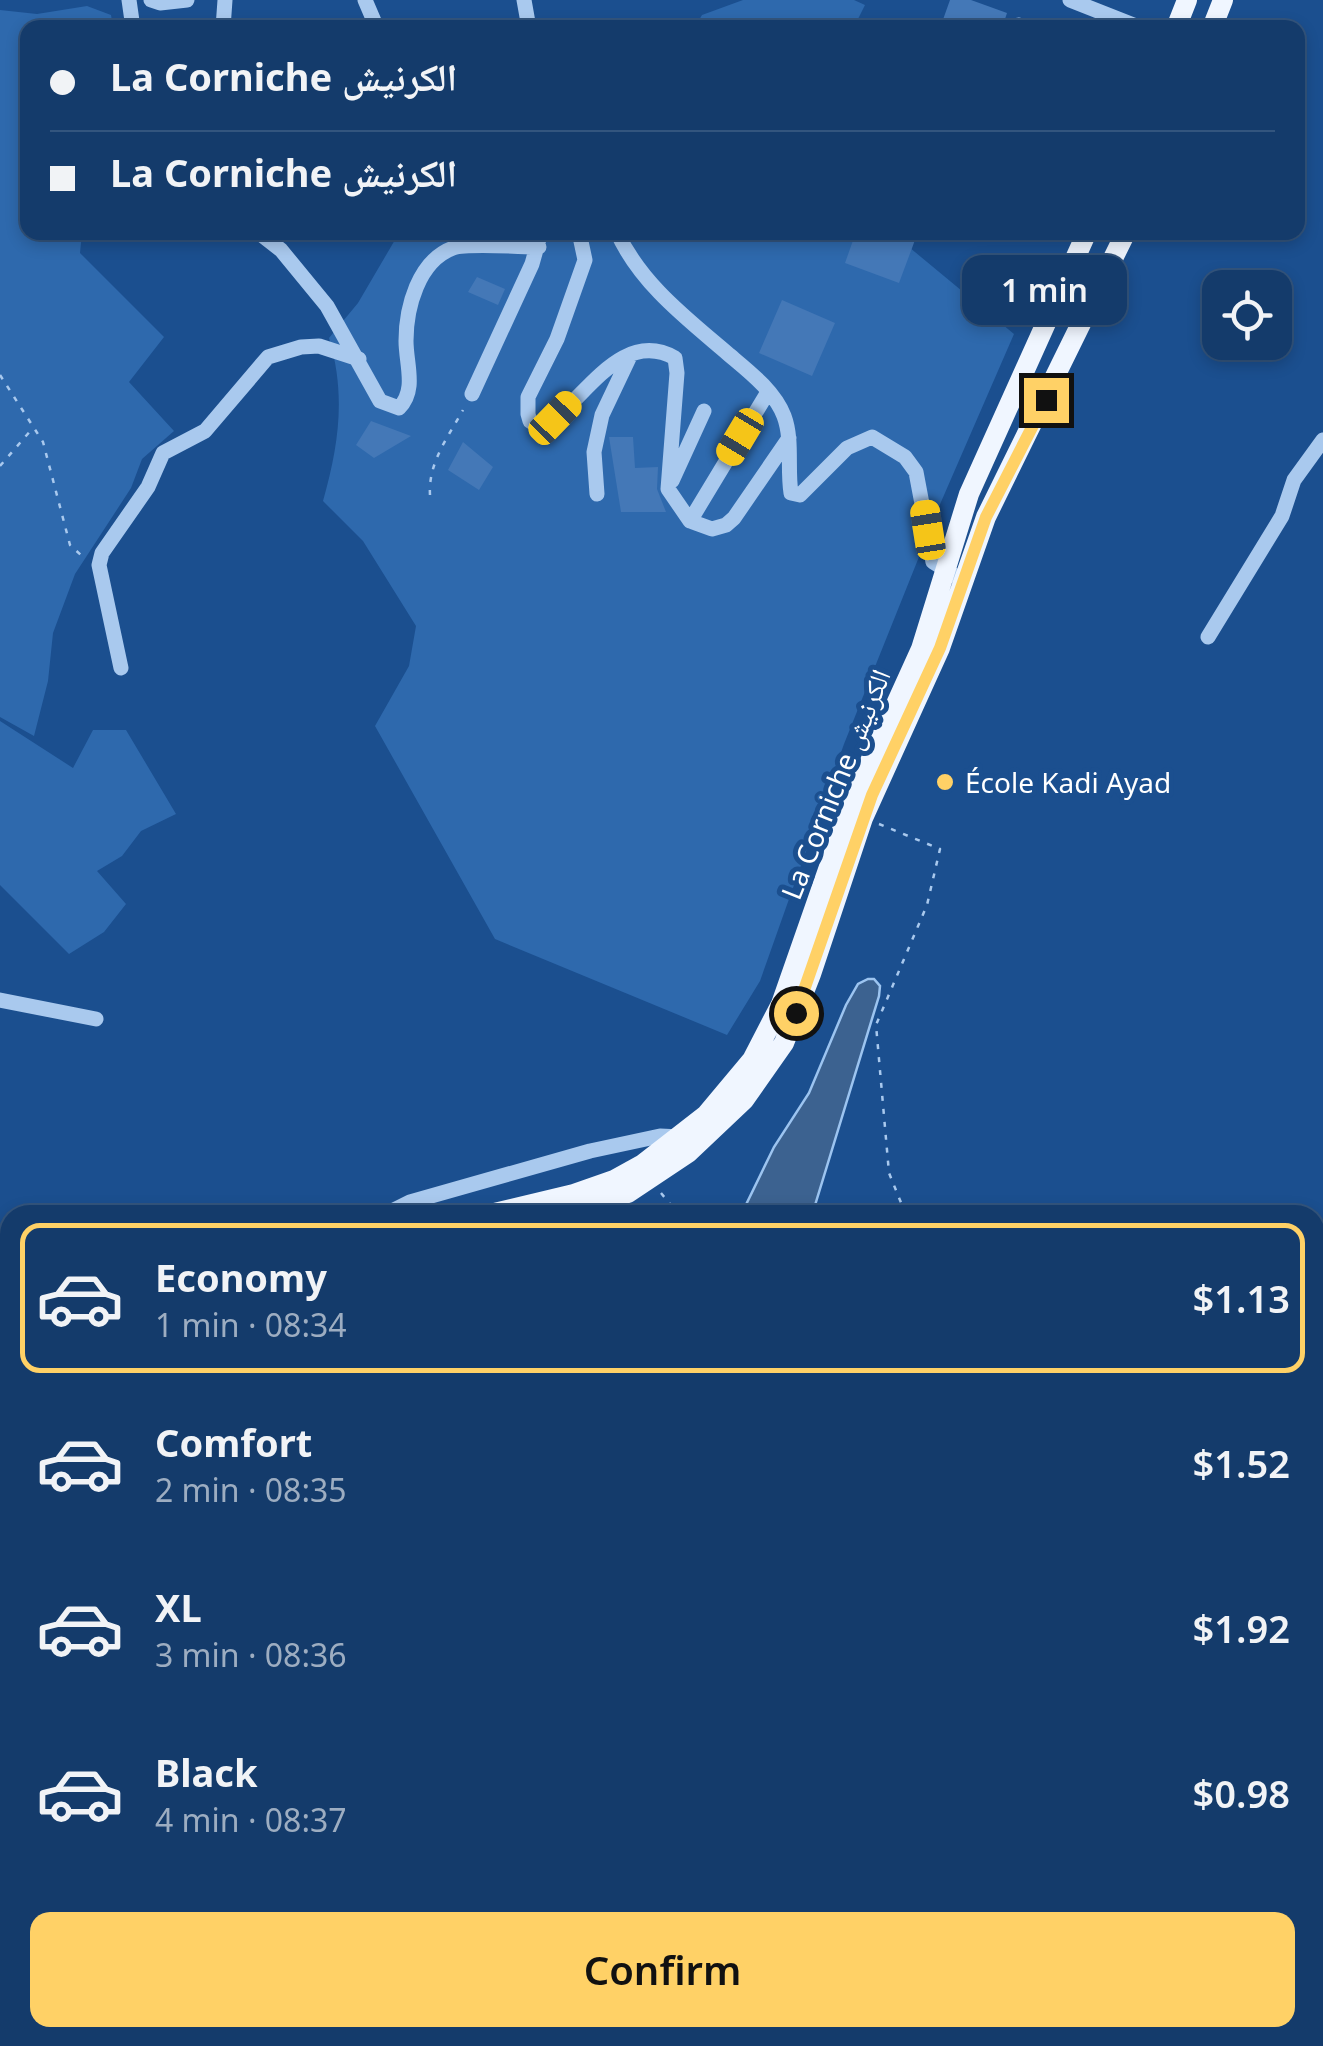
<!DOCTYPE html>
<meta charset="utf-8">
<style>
:root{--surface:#143b6b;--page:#214673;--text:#f1f3f6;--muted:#9dadc1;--line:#33557e;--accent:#ffd166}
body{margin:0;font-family:"Noto Sans","Noto Naskh Arabic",sans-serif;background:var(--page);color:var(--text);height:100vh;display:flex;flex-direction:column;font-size:38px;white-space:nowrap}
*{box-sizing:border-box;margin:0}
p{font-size:32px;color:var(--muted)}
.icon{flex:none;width:55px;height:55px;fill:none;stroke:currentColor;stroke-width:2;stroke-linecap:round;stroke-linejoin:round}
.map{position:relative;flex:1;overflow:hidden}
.sheet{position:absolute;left:0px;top:1205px;width:1325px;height:842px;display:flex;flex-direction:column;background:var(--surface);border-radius:30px 30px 0 0;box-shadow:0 5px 15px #0003,0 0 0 2px var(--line)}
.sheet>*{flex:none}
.guide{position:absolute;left:20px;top:20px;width:1285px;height:220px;border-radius:20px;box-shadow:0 5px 15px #0003,0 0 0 2px var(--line);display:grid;align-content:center;height:220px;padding:0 30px;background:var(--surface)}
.controls{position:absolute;left:1202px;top:270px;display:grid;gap:20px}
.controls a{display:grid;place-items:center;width:90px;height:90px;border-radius:20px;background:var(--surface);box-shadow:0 5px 15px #0003,0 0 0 2px var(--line);font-size:50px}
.end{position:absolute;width:45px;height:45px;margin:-22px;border:12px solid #ffd166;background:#111;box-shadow:0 0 0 5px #111}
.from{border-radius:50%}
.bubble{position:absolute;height:70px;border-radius:20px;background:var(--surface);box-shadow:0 5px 15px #0003,0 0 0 2px var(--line);font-size:32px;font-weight:600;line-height:70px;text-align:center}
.car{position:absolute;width:30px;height:60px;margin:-30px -15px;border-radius:12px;box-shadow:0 0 8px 2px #0007;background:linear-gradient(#f5c518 24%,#345 0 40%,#f5c518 0 76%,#345 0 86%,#f5c518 0)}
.guide b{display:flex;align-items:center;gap:35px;height:95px;font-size:38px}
.guide b+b{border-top:2px solid var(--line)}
.guide i{width:25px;height:25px;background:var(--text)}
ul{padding:18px 0 0;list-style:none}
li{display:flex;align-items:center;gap:30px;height:150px;margin:0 20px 15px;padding:0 10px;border:5px solid transparent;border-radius:20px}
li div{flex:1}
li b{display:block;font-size:38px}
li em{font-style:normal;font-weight:600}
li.selected{border-color:var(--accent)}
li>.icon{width:90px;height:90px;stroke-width:1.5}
.button{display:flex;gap:20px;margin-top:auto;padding:20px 30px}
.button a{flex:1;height:115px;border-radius:20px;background:var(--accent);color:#111;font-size:40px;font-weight:600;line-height:115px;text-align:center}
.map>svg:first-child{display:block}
</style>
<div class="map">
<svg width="1323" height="2046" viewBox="0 0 1323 2046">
<rect width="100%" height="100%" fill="#1b4f8f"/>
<path fill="#2e69ad" d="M743,0H854L865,5L854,27H695L702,15Z
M87,6L111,15L113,27L28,28V232L82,233L80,253L164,337L129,382L174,431L142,459L131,488L75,574L53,633L48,681L34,736L0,717V10L37,14Z
M399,233H892L1014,334L941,502L844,744L760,981L727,1035L495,939L375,726L409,666L416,626L363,541L323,501C339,445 346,394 329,338L358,303Z
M0,721L73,768L93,730H126L176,814L141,831L122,856L97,871L126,904L104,932L69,954L0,885Z
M1315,1551L1323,1555V1725L1315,1717Z"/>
<path fill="#3c6290" stroke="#9cc4f0" stroke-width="2.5" d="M868,979H874L880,986L879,996L812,1215H741L774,1147L809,1093L846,1005L858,984Z
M0,1350L10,1353V2038H1249L1254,2046H0Z"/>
<path fill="#4478b7" d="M950,0H971L1007,13L1002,28H940Z
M856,232H918L899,283L845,263Z
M477,277L505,289L498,305L468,292Z
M782,300L835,323L812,376L759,353Z
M371,421L411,436L374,458L356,445Z
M609,437H633L635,468L658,467L657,489L666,512H621Z
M463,442L493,467L479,490L448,470Z"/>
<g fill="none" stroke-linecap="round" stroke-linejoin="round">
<path stroke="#a9c9ee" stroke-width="2.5" stroke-dasharray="5 8" stroke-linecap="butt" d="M0,375L43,442L70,545L83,557
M0,466L32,429
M430,495C428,463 448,437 463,410
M879,824L940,849L927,905L876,1025L889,1173L906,1215
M661,1193L679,1215
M1286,2038L1291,2046"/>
<path stroke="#a9c9ee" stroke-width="15" d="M129,0L133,28
M151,0L160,3L187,0
M365,0L377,28
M524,0L529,28
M1070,0L1141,28
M223,28L225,0
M1018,28L1019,25
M258,232L281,250L327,306L380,401L399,408C417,390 406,364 406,341C406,308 418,261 453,248C467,243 520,247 539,247
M579,232L585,260L557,339L528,397V414L530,421L540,427C579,412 617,325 675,358L677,373L668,489L690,521L712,529L726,525L734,518L789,438
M617,232C640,283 686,318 727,353C747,370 774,390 784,416C793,440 787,468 791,493L800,495L847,448L872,437L905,457L916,472L933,562L962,580
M472,394L532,264L541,232
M672,481L704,411
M597,494L594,452L602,415L630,356
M690,521L768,392
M1208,637L1282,516L1294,480L1323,440
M121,668L99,565L102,553L148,487L163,453L205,431L268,357L301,347L319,346L359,359
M0,1000L96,1019
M384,1215L410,1202L590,1151L660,1136L681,1137
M1315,1372L1323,1375"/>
<path stroke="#f0f6ff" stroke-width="20" d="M1176,28L1187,0
M1212,28L1223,0
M486,1215L574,1194L614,1180L643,1164L706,1115L752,1060L781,1004L852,801L921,649L969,494L1087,232
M555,1215L628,1193L688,1153L744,1100L784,1043L811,974L863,818L940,648L986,517L1126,232
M0,1255L10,1258
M0,1273L10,1275"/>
</g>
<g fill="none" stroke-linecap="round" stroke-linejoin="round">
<path stroke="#ffd166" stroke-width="12" d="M796,1013L872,795L940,648L986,517L1046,400"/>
</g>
<circle fill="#ffd166" stroke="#1b4f8f" stroke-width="4" cx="945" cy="782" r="10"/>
<g text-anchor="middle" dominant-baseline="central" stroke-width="10" stroke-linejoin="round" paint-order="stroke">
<g font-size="28" fill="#fff" stroke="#1b4f8f" text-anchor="start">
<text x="965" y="782">École Kadi Ayad</text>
</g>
<g font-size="28" fill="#fff" stroke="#1b4f8f">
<text transform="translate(835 784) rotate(-68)">La Corniche الكرنيش</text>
</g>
</g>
</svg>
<div class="controls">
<a><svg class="icon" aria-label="locate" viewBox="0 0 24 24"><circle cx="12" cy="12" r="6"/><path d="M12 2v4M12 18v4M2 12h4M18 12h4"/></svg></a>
</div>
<i class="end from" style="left:796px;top:1013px"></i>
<i class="end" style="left:1046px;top:400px"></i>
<div class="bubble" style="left:962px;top:255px;width:165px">1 min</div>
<i class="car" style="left:555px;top:418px;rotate:44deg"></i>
<i class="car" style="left:740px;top:437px;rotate:211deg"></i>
<i class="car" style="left:928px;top:530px;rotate:351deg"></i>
<div class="guide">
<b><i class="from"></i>La Corniche الكرنيش</b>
<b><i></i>La Corniche الكرنيش</b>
</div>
<section class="sheet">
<ul>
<li class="selected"><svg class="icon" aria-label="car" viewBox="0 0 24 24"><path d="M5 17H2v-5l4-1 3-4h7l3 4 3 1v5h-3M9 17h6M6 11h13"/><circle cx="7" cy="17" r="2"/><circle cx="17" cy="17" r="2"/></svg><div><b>Economy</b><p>1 min · 08:34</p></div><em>$1.13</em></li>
<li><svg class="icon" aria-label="car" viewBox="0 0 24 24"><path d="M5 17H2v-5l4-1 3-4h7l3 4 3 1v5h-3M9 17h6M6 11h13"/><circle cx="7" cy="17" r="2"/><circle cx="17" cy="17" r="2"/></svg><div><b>Comfort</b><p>2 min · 08:35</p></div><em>$1.52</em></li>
<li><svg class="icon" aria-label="car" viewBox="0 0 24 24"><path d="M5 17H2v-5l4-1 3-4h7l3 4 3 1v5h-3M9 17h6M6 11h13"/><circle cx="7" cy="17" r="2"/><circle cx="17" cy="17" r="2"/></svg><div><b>XL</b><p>3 min · 08:36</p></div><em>$1.92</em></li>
<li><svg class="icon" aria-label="car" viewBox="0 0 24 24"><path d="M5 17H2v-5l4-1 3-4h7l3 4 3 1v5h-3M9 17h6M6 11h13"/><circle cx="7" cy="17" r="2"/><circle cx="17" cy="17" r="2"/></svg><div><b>Black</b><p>4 min · 08:37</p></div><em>$0.98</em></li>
</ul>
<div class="button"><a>Confirm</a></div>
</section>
</div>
